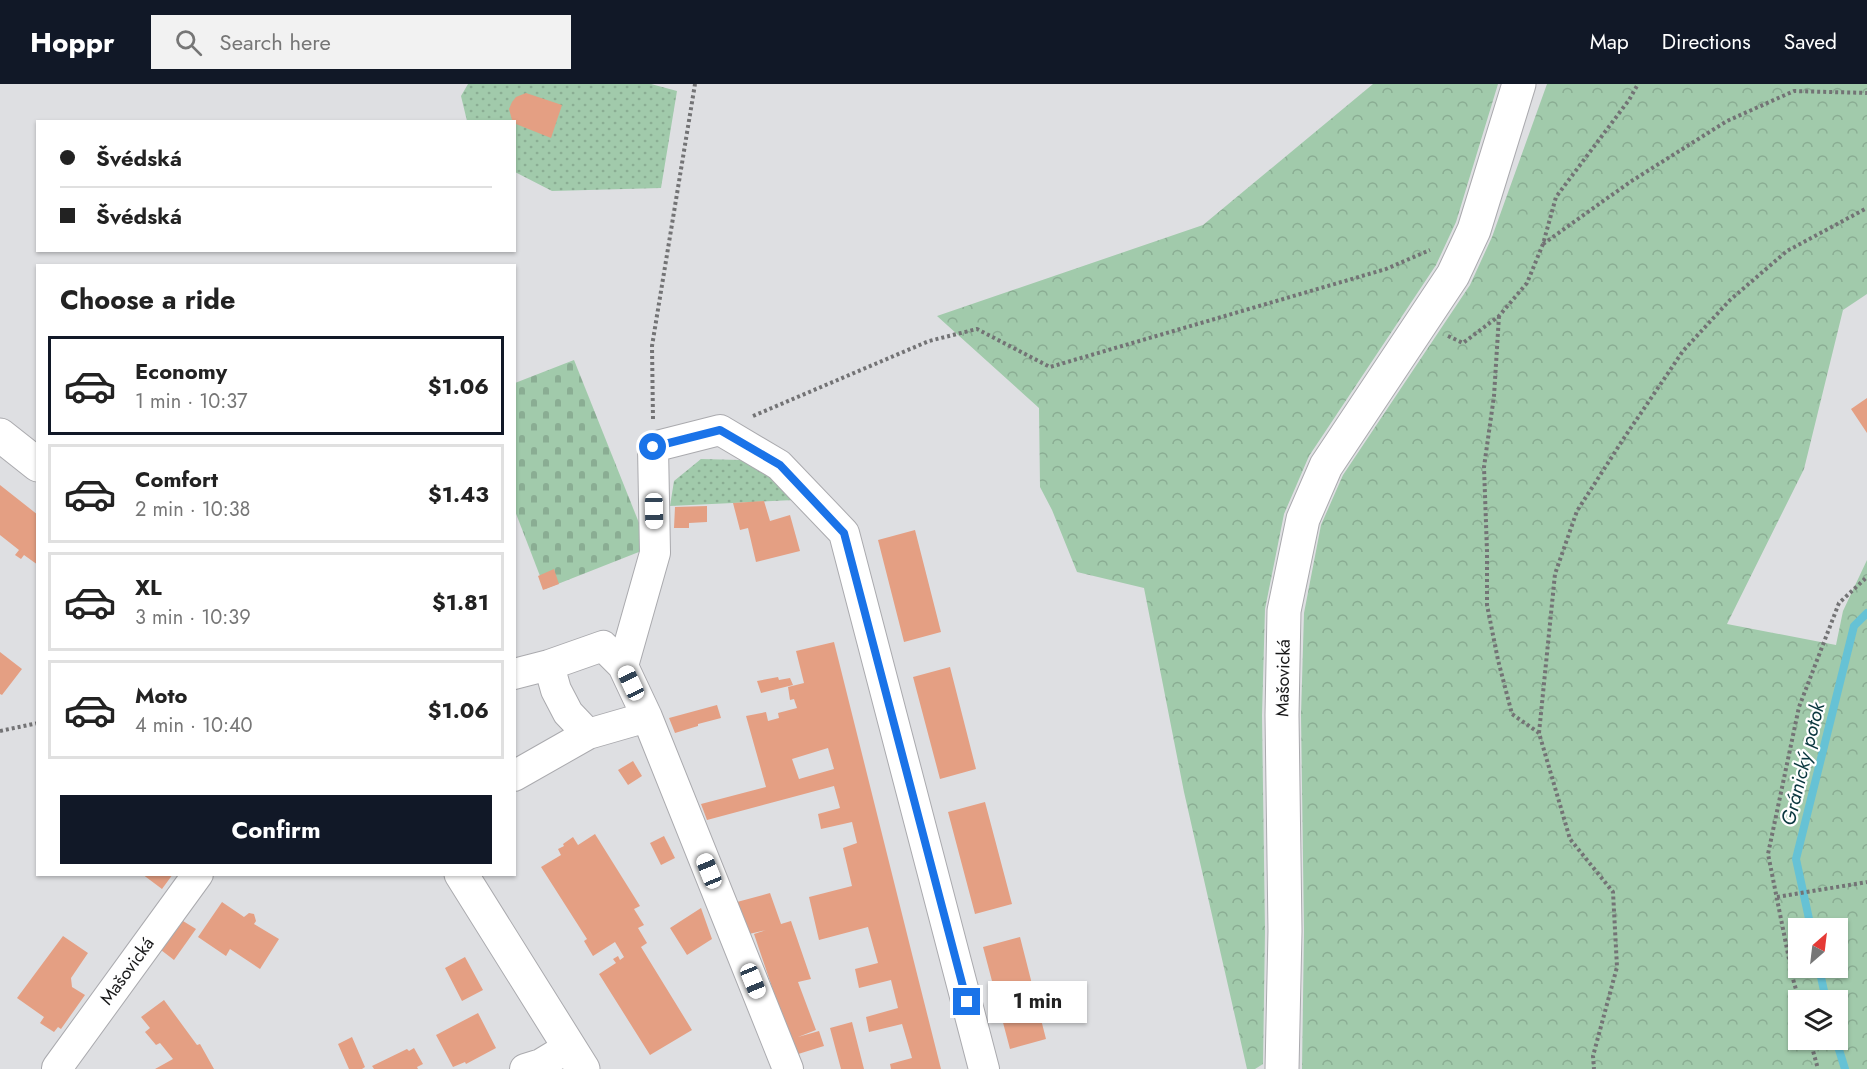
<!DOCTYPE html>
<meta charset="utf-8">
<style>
:root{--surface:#fff;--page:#f2f2f2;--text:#222;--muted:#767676;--line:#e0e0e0;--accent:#111827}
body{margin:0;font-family:Jost,sans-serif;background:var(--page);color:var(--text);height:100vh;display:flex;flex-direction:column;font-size:22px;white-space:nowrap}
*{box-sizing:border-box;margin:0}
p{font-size:20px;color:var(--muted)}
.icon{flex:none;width:33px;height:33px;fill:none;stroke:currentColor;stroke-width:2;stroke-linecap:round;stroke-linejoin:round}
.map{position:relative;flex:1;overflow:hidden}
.panel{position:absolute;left:36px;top:180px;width:480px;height:612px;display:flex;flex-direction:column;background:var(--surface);border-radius:0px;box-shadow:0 2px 4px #0004}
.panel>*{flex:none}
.guide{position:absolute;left:36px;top:36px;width:480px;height:132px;border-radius:0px;box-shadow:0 2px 4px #0004;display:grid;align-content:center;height:132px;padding:0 24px;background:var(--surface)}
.needle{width:39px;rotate:28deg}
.fabs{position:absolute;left:1788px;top:834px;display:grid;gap:12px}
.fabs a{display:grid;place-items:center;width:60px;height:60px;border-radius:0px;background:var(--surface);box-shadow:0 2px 4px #0004;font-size:30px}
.end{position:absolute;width:27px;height:27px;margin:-14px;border:8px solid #1a73e8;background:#fff;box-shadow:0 0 0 3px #fff}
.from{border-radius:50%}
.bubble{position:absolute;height:42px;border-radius:0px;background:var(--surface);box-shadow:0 2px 4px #0004;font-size:20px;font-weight:700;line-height:42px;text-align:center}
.car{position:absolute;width:18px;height:36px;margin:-18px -9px;border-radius:8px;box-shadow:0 0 4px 2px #0007;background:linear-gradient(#fff 24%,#345 0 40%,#fff 0 76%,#345 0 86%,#fff 0)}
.guide b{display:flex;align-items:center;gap:21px;height:57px;font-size:22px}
.guide b+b{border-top:2px solid var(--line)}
.guide i{width:15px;height:15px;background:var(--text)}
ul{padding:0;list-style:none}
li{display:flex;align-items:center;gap:18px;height:99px;margin:0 12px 9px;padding:0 12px;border:3px solid var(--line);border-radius:0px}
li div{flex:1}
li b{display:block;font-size:22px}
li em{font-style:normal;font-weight:700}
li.selected{border-color:var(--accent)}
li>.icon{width:54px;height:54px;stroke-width:1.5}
h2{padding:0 24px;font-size:27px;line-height:72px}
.primary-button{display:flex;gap:12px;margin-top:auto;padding:12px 24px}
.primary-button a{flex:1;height:69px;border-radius:0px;background:var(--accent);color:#fff;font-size:24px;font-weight:700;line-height:69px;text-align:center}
header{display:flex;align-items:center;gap:36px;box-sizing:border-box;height:84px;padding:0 30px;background:var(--accent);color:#fff}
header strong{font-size:28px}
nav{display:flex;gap:33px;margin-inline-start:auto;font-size:21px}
.search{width:420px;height:54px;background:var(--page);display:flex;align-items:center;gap:15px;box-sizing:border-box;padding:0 21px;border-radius:0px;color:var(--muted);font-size:22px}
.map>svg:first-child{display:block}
</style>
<header>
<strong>Hoppr</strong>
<div class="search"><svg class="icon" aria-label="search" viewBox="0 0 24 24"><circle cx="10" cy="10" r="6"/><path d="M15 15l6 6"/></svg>Search here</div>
<nav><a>Map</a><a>Directions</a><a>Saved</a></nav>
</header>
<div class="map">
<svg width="1867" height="985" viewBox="0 0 1867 985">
<defs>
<pattern id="grass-dots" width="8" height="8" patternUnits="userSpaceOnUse" patternTransform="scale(1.5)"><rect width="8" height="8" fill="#a1caab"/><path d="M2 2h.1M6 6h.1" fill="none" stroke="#8aad93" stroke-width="1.8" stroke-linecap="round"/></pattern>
<pattern id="forest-crowns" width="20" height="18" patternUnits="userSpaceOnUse" patternTransform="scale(1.5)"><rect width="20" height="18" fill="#a1caab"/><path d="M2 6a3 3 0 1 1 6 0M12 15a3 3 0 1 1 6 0" fill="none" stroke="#8aad93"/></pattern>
<pattern id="cemetery-stones" width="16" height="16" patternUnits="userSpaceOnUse" patternTransform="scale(1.5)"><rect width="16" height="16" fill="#a1caab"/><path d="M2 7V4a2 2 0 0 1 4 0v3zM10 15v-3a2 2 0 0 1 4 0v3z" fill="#8aad93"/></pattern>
</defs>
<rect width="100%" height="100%" fill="#dedfe2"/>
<path fill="url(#grass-dots)" d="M468,0H651L677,7L661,104L552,107L515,88L514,38L467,37L461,12Z
M701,375L740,376L771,389L794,416L670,422L674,397Z"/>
<path fill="url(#forest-crowns)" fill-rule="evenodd" d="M1373,0H1498L1456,138L1436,181L1309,372L1284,430L1265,525L1262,631L1265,847L1263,980L1255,985H1247L1184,708L1144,504L1077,488L1052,426L1040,403L1039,324L937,232L1203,141Z
M1547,0H1867V210L1843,226L1804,385L1727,540L1836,561L1843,527L1867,476V985H1302L1304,847L1301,631L1304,529L1321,441L1343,391L1470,201L1492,153ZM1798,844H1838V884H1798ZM1798,916H1838V956H1798Z"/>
<path fill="url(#cemetery-stones)" d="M574,276L649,464L545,505L515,427V299Z"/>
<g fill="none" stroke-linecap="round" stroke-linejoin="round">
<path stroke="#66c2d5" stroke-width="8" d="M1811,844L1796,775L1854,542L1867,529
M1819,884L1826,916
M1836,956L1845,985"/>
</g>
<path fill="#e49f83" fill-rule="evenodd" d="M526,9L562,21L551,54L516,40L512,36L509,25L512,18L516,13Z
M1867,314V349L1851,325Z
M0,401L38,431V481L24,471L21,475L15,471L19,466L0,451Z
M764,417L770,437L790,431L800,467L756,478L748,444L740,446L733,419Z
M707,422V438L689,439V444H674L675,423Z
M915,446L941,548L904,558L878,456Z
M554,485L559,500L543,506L538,492Z
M834,558L912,870L941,985H891L890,980L912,974L902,940L869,948L866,933L898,924L891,896L859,904L855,885L878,879L868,843L819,856L809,813L852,802L843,764L857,759L852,738L821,745L818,730L840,724L834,702L707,736L701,720L766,703L746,632L766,628L768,637L779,634L778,629L797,624L794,615L790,616L788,603L804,599L796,567ZM828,664L834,685L799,695L792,675Z
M0,568L22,585L2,611L0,610Z
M950,583L976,685L940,695L913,593Z
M778,593L779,596L790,594L793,601L761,609L757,597Z
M717,621L721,634L698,640V642L675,649L669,634Z
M633,677L642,692L628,701L618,686Z
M985,718L1012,820L975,830L948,728Z
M595,750L640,822L634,825L644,841L638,844L647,859L641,863L692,946L650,971L599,890L616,879L613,875L618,872L620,876L624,873L615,858L593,872L584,857L587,855L541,783L561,771L558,765L564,762L563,760L573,753L578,761Z
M664,752L675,774L661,781L650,759Z
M142,790H173L162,805Z
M770,809L781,840L791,837L811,895L798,898L816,946L798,953L819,947L824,962L795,971L754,850L766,846L749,850L737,818Z
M222,818L244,833L249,829L254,830L256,837L254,840L279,855L260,885L230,865L226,872L198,853Z
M701,824L712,855L687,871L670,844Z
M183,837L196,845L174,876L161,866Z
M63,852L88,869L71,894L72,903L85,911L61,945L58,943L54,948L40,939L44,933L17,914Z
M1020,853L1046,955L1010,965L983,863Z
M465,873L483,906L462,917L445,884Z
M164,916L197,961L200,960L214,985H155L173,975L160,959L156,961L145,948L150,944L141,933Z
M478,929L496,964L466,980L465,978L453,983L436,951Z
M852,938L864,985H841L830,944Z
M352,953L365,983L362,985H349L338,960Z
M414,964L423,980L417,983L418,985H374L372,982L407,965L409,967Z"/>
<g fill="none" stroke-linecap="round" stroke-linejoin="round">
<defs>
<path id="minor" d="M549,581L556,606L568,629L588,650
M514,590L549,581L603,562L623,582
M514,692L588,650L647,633
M57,984L198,790
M525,985L541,980L569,963
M788,985L647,633L623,582L655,469L653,363L720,346L779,381L844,449L984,985"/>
<path id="tertiary" d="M0,351L38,381
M461,790L583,985
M1282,985L1285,847L1282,631L1284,527L1303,435L1326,382L1453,191L1474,146L1519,0"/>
</defs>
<use href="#minor" stroke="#aaaaae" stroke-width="32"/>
<use href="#tertiary" stroke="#aaaaae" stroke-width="35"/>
<path stroke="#737375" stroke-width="4" stroke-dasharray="3 3" stroke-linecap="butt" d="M1543,160L1630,98L1727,37L1794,7L1867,9
M1499,232L1494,312L1484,383L1487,467V521L1498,576L1512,630L1539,649L1570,755L1613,808L1617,883L1593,972L1594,985
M1448,252L1463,259L1499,232L1527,199L1543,160L1556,113L1629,16L1638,0
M753,332L929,257L977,245L1050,283L1386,185L1430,166
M653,335L652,262L695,0
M0,647L38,639
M1539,649L1555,490L1577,427L1624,354L1683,267L1730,216L1787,167L1867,124
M1777,813L1867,798
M1799,916L1793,895L1768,770L1799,623L1839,519L1867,493
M1810,956L1818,985"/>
<use href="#minor" stroke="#fff" stroke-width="30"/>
<use href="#tertiary" stroke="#fff" stroke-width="33"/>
</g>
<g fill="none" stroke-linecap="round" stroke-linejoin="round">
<path stroke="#1a73e8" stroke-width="8" d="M653,363L720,346L780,381L844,449L967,918"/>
</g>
<g text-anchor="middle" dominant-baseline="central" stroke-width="4.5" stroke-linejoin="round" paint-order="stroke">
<g font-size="18" fill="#181819" stroke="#fff">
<text transform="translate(1283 594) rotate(-89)">Mašovická</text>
<text transform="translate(127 887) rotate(-54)">Mašovická</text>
</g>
<g font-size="20" font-style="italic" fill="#0a373f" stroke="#fff">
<text transform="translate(1803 680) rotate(-76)">Gránický potok</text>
</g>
</g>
</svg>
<div class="fabs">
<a><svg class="needle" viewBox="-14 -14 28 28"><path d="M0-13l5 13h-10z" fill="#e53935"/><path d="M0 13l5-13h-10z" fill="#767676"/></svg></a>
<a><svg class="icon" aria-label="layers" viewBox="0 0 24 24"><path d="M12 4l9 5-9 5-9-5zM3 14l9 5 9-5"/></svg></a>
</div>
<i class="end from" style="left:653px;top:363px"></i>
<i class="end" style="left:967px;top:918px"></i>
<div class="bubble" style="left:988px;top:897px;width:99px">1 min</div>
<i class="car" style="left:654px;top:427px;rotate:179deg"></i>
<i class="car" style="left:631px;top:599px;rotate:335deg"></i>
<i class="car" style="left:709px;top:787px;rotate:338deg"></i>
<i class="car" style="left:753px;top:897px;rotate:158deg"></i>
<div class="guide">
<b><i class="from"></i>Švédská</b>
<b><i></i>Švédská</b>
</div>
<section class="panel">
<h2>Choose a ride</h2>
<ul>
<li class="selected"><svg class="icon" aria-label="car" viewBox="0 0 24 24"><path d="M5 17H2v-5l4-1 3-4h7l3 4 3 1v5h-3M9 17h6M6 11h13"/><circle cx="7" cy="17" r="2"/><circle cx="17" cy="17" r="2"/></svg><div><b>Economy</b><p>1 min · 10:37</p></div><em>$1.06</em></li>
<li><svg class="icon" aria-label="car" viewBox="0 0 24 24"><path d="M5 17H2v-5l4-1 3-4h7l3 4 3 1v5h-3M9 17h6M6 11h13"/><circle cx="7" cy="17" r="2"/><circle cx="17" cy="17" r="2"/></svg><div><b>Comfort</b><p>2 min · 10:38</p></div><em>$1.43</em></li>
<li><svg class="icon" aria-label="car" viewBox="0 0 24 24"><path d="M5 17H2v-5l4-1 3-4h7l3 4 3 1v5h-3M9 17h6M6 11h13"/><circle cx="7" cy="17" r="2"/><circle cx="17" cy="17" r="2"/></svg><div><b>XL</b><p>3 min · 10:39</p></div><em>$1.81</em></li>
<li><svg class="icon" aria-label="car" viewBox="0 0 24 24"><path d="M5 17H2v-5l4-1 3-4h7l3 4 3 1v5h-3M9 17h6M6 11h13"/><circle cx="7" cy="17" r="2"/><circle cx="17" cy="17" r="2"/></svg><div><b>Moto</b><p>4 min · 10:40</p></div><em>$1.06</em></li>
</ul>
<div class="primary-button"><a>Confirm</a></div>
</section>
</div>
